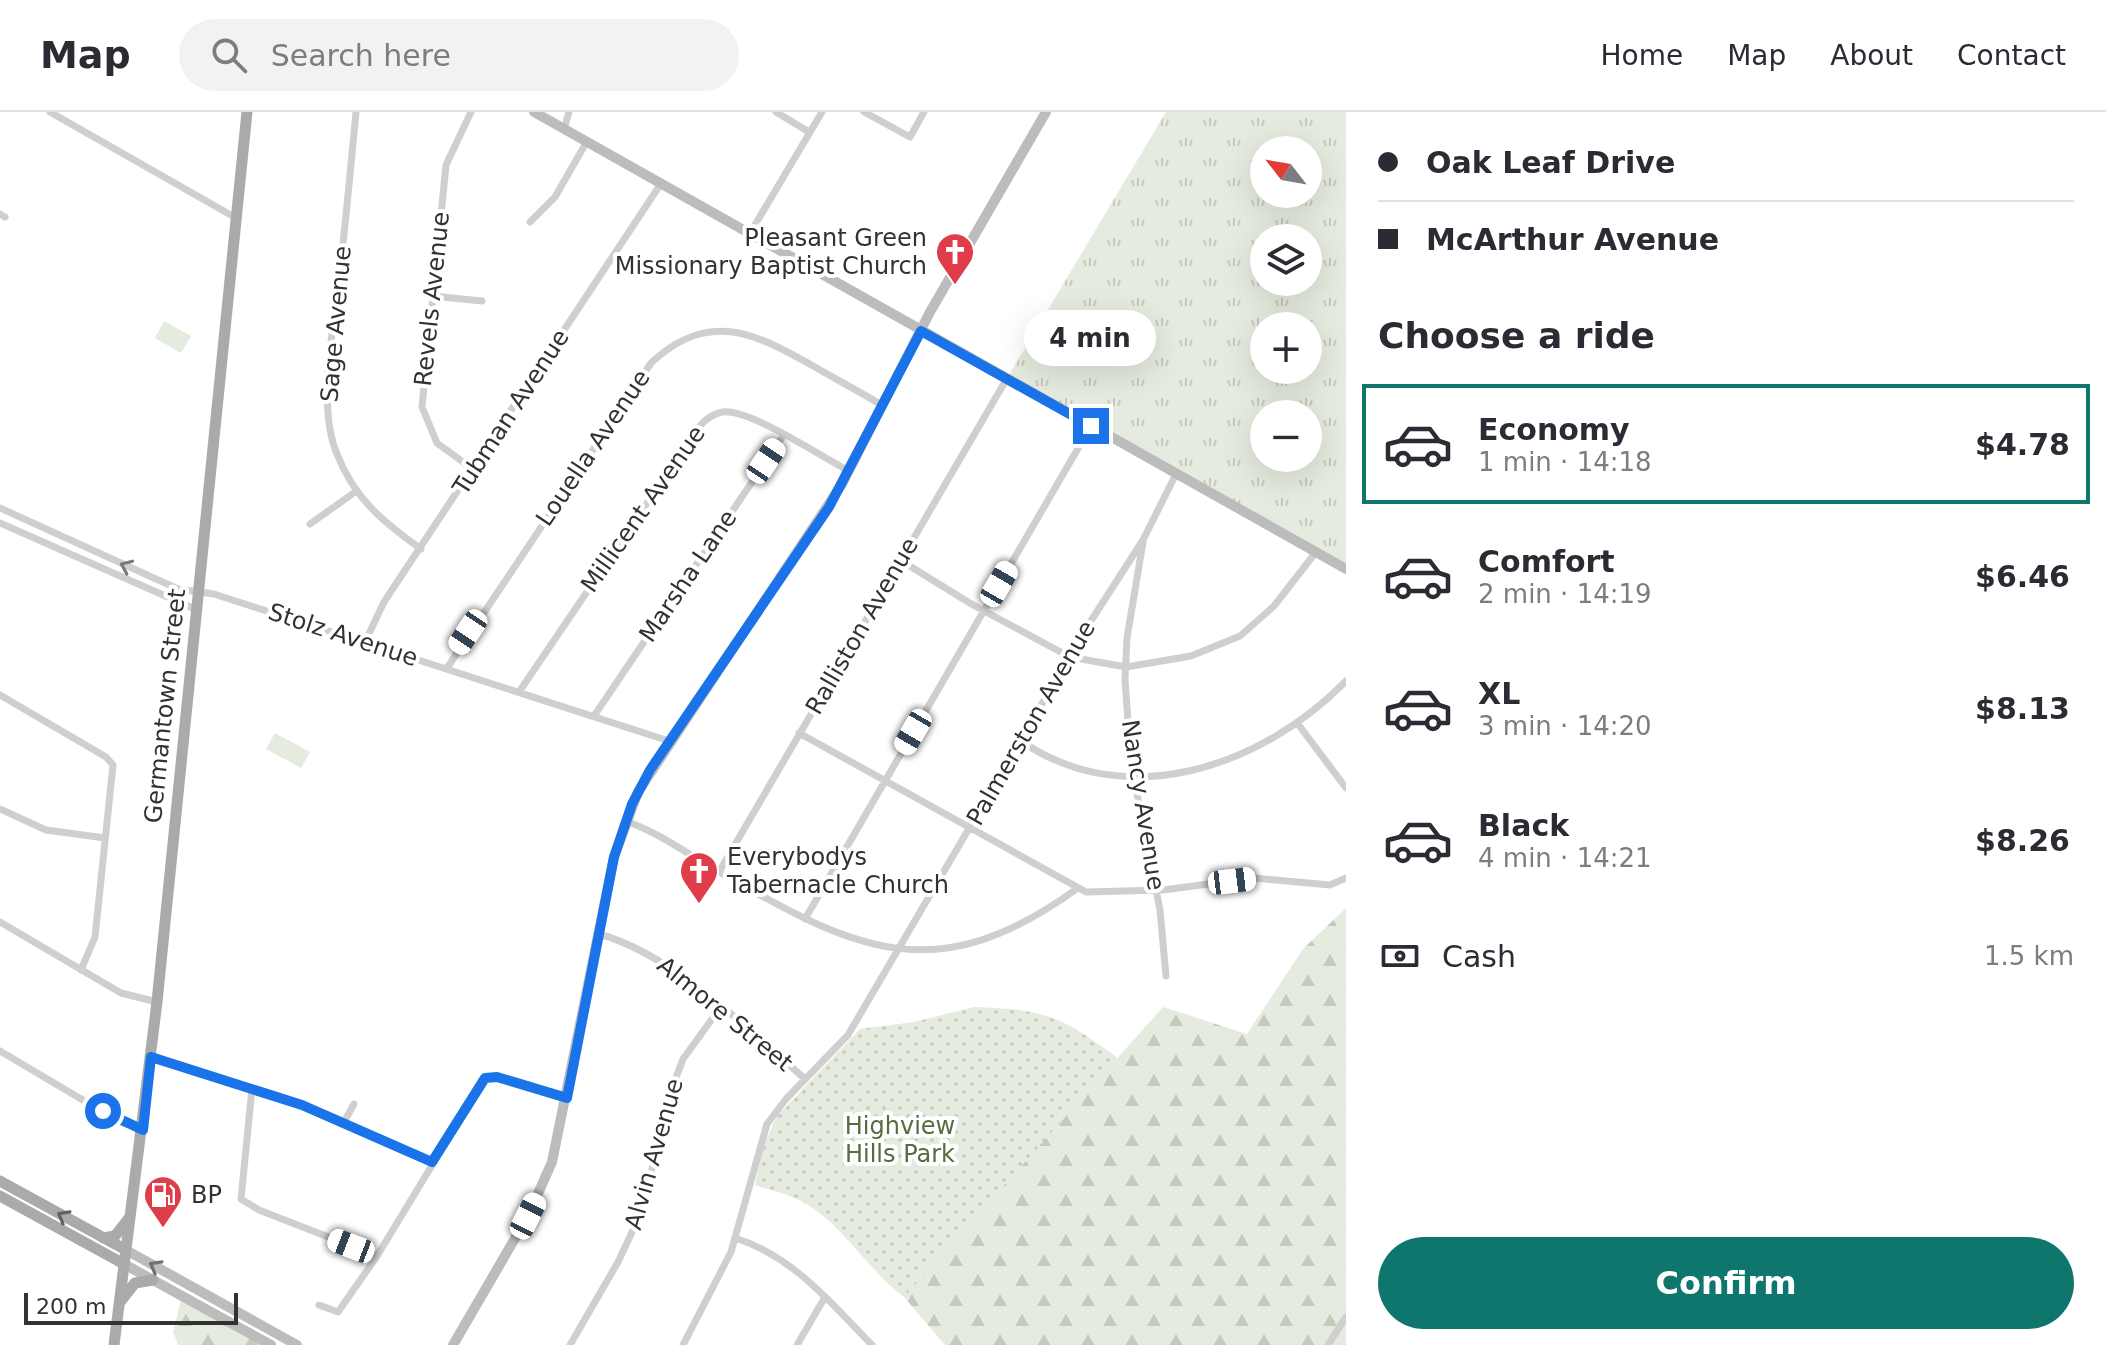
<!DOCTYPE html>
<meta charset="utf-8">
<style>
:root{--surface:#fff;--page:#f2f2f3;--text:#2b2b33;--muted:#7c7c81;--line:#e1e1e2;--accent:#0f766e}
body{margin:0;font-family:"DejaVu Sans",sans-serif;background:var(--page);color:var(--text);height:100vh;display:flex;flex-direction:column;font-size:30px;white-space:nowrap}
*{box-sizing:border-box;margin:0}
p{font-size:26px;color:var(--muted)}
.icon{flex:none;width:44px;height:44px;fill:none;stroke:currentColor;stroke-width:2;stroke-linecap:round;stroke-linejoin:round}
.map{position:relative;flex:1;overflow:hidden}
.panel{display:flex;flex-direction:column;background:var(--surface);width:760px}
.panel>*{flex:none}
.banner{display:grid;align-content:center;height:176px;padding:0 32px;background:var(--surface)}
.needle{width:52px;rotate:301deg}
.controls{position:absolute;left:1250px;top:24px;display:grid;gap:16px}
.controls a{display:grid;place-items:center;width:72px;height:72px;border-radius:50%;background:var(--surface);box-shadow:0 8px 32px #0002;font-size:40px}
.scale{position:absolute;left:24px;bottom:20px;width:214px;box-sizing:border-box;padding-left:8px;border:4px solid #323232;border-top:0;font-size:22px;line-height:28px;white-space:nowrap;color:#323232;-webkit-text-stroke:6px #fff;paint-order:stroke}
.end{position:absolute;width:36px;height:36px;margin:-18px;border:10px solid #1a73e8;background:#fff;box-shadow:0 0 0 4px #fff}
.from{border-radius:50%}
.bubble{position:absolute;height:56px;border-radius:28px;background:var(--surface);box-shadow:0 8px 32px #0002;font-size:26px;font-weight:600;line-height:56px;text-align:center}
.car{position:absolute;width:24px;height:48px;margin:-24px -12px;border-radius:10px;box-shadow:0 0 6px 2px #0007;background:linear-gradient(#fff 24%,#345 0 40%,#fff 0 76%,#345 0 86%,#fff 0)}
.banner b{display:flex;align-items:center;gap:28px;height:76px;font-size:30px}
.banner b+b{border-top:2px solid var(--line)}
.banner i{width:20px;height:20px;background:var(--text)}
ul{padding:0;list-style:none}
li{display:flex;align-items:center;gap:24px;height:120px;margin:0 16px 12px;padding:0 16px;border:4px solid transparent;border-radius:0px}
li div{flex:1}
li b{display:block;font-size:30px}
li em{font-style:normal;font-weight:600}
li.active{border-color:var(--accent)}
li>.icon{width:72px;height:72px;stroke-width:1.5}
h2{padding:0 32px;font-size:36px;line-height:96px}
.pay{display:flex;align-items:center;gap:20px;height:88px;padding:0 32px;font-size:30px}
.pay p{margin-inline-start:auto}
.button{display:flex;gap:16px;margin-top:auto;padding:16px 32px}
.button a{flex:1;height:92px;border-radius:48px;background:var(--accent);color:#fff;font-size:32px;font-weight:600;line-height:92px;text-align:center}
header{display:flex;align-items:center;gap:48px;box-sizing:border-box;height:112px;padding:0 40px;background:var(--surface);border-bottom:2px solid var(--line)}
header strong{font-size:38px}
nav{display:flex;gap:44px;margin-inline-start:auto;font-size:28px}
.search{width:560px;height:72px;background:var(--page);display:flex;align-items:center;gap:20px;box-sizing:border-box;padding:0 28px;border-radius:44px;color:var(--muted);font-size:30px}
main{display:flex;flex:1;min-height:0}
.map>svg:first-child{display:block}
</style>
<header>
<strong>Map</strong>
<div class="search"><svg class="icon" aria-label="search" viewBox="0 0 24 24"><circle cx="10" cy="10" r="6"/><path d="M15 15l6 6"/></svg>Search here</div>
<nav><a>Home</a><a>Map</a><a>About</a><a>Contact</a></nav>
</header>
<main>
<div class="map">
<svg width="1346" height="1233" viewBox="0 0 1346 1233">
<defs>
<pattern id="grass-tufts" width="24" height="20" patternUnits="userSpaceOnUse" patternTransform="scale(2)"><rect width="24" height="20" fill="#e5ebde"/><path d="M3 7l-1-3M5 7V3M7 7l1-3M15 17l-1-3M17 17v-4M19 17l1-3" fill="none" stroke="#c5cabf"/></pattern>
<pattern id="forest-firs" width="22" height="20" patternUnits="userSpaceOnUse" patternTransform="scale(2)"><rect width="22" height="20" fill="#e5ebde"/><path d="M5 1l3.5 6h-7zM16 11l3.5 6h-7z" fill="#c5cabf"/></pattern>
<pattern id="park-dots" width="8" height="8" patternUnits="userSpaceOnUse" patternTransform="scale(2)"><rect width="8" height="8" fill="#e5ebde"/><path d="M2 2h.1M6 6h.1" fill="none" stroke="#c5cabf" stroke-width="1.8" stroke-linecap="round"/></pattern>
</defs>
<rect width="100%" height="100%" fill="#fff"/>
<path fill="url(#grass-tufts)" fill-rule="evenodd" d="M1166,0H1346V457L1006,268ZM1264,38H1308V82H1264ZM1264,126H1308V170H1264ZM1264,214H1308V258H1264ZM1264,302H1308V346H1264Z"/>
<path fill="url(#forest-firs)" d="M1346,796V1233H945L904,1185L1163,895L1247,922L1303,837Z
M182,1184L271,1233H178L173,1220Z"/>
<path fill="url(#park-dots)" d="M974,895C1047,898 1059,903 1118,946L904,1185C867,1158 840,1107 797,1087C784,1081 769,1078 755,1073L763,1035L777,1004L860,917L914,910Z"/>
<path fill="#e5ebde" d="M164,209L191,224L181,241L155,226Z
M275,621L310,640L301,656L266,637Z"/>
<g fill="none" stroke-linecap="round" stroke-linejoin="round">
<path stroke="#cfcfcf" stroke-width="7" d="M50,0L236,106
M356,0C351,53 346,106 340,159C335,211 316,293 337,342C354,386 383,410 421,437
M471,0L446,53L422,295L437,331L474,358
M776,0L809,20
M864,0L910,25L924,0
M564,18L569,0
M0,102L5,105
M530,110L555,85L586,31
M749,123L822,0
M432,184L482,189
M0,396L178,477L214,482L669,629
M0,411L197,498
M310,412L355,380
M1143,430L1127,526L1125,568L1131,651L1160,798L1166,864
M900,448L973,493L1070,545L1126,555L1191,544L1240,524L1274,494L1316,440
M365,530L384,490L660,73
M447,556L651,251C709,197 755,221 815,255C837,268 859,279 880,292
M519,580L694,322C701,311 710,302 723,300C750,297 822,345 849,359
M0,583L106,645L113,653L95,825L81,858
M594,604L783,324
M1298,612L1346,676
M799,621L1086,780L1163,778L1254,766L1330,773L1346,766
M1021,629C1127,702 1263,654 1346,569
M0,697L46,718L105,726
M625,709C659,720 690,744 721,761C858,840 937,878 1078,776
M719,760L1006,268
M805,807L1091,314
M0,810L121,881L157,890
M599,822C672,842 749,917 805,967
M0,939L120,1010L143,1018
M151,945L302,993L432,1050
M252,976L241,1087L259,1098L377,1144
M344,1010L354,992
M735,1126C793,1144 831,1191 872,1233
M319,1193L338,1200L377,1144L485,966L497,965L567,986
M570,1233L618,1150L641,1101L672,976L683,947L720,896
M683,1233L731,1140L767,1012L786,987L848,923L1087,515L1143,428L1176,362
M797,1233L825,1185
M1328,1233L1346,1205"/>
<path stroke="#bcbcbc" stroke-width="10" d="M534,0L1346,457
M126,1138L297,1233
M124,1152L271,1233
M453,1233L528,1104L552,1050L614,745L638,680L842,372L930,200L1046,0"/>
<path stroke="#aaa" stroke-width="11" d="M0,1069L126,1138
M0,1084L124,1152
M103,1126L115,1124L130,1105
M120,1190L135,1171L153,1168
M114,1233L157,890L247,0"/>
</g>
<defs><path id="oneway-chevron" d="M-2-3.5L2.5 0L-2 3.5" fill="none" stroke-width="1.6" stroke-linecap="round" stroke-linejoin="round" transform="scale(2)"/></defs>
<use stroke="#797979" href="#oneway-chevron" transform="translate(126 454) rotate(-156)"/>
<use stroke="#626262" href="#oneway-chevron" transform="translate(63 1104) rotate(-151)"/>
<use stroke="#707070" href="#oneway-chevron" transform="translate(155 1154) rotate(-151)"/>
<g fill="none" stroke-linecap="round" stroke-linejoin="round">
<path stroke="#1a73e8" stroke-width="10" d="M103,999L143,1018L151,945L302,993L432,1050L485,966L497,965L567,986L614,745L632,692L650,658L829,395L921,219L1091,314"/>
</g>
<defs>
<symbol id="church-pin" viewBox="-11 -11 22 30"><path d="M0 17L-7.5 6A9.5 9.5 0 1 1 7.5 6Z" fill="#df3d4a" stroke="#fff"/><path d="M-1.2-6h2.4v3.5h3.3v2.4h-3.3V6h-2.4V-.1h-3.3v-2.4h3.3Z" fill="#fff"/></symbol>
<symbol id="fuel-pin" viewBox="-11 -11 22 30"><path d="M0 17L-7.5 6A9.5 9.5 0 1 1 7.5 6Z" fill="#df3d4a" stroke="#fff"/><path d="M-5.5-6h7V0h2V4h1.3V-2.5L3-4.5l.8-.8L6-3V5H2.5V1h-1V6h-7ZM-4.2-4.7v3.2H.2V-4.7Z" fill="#fff"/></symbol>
</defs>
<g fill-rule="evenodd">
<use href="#church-pin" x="933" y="118" width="44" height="60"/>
<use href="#church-pin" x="677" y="737" width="44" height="60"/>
<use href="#fuel-pin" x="141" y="1061" width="44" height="60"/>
</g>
<g text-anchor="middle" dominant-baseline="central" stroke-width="8" stroke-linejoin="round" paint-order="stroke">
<g font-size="24" fill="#323232" stroke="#fff" text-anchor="start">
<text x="927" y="126" text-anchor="end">Pleasant Green<tspan x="927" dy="28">Missionary Baptist Church</tspan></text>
<text x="727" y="745">Everybodys<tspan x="727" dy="28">Tabernacle Church</tspan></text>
<text x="191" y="1083">BP</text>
</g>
<g font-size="24" fill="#323232" stroke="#fff">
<text transform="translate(432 187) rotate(-84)">Revels Avenue</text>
<text transform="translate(336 212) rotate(-85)">Sage Avenue</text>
<text transform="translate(511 300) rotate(-57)">Tubman Avenue</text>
<text transform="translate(593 336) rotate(-56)">Louella Avenue</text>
<text transform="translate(643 397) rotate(-55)">Millicent Avenue</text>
<text transform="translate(688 464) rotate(-56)">Marsha Lane</text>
<text transform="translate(862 514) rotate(-60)">Ralliston Avenue</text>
<text transform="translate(343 523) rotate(18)">Stolz Avenue</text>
<text transform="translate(165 594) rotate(-84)">Germantown Street</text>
<text transform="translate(1031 611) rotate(-60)">Palmerston Avenue</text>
<text transform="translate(1143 693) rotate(81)">Nancy Avenue</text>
<text transform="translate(725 902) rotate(39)">Almore Street</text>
<text transform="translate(654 1042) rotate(-74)">Alvin Avenue</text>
</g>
<g font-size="24" fill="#556c40" stroke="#fff">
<text x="900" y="1014">Highview<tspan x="900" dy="28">Hills Park</tspan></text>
</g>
</g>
</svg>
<div class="controls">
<a><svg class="needle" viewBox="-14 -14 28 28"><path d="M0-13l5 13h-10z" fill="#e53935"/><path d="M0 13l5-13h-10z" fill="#7c7c81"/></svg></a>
<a><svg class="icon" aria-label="layers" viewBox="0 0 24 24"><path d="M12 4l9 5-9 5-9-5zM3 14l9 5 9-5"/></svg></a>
<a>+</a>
<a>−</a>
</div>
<div class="scale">200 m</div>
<i class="end from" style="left:103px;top:999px"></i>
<i class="end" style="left:1091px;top:314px"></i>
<div class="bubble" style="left:1024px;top:198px;width:132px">4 min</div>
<i class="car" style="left:766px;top:349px;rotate:34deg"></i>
<i class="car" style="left:999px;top:472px;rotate:30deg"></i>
<i class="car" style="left:468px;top:520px;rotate:214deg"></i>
<i class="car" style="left:913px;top:620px;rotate:210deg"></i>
<i class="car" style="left:1232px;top:769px;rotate:83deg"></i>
<i class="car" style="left:528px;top:1104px;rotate:27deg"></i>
<i class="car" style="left:351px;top:1134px;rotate:291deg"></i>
</div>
<section class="panel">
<div class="banner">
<b><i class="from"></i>Oak Leaf Drive</b>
<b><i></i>McArthur Avenue</b>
</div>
<h2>Choose a ride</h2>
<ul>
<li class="active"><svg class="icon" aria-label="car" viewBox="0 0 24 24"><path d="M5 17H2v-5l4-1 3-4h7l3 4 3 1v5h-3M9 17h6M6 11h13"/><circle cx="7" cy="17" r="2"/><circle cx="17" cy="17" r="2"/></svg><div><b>Economy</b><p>1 min · 14:18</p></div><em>$4.78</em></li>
<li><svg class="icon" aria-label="car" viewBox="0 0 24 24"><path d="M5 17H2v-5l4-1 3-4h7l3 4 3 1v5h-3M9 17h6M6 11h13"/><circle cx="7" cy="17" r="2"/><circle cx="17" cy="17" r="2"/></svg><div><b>Comfort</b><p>2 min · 14:19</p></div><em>$6.46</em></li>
<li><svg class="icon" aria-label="car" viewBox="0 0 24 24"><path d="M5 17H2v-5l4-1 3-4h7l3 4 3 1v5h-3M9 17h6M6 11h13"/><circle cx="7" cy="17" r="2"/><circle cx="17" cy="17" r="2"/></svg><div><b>XL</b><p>3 min · 14:20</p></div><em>$8.13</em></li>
<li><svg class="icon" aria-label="car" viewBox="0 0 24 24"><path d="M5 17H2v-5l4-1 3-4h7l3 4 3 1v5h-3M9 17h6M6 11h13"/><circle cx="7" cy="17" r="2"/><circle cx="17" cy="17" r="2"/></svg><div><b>Black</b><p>4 min · 14:21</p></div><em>$8.26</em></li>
</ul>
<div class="pay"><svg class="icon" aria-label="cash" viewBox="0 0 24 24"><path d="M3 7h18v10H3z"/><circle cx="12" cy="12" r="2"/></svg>Cash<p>1.5 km</p></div>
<div class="button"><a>Confirm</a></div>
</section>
</main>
